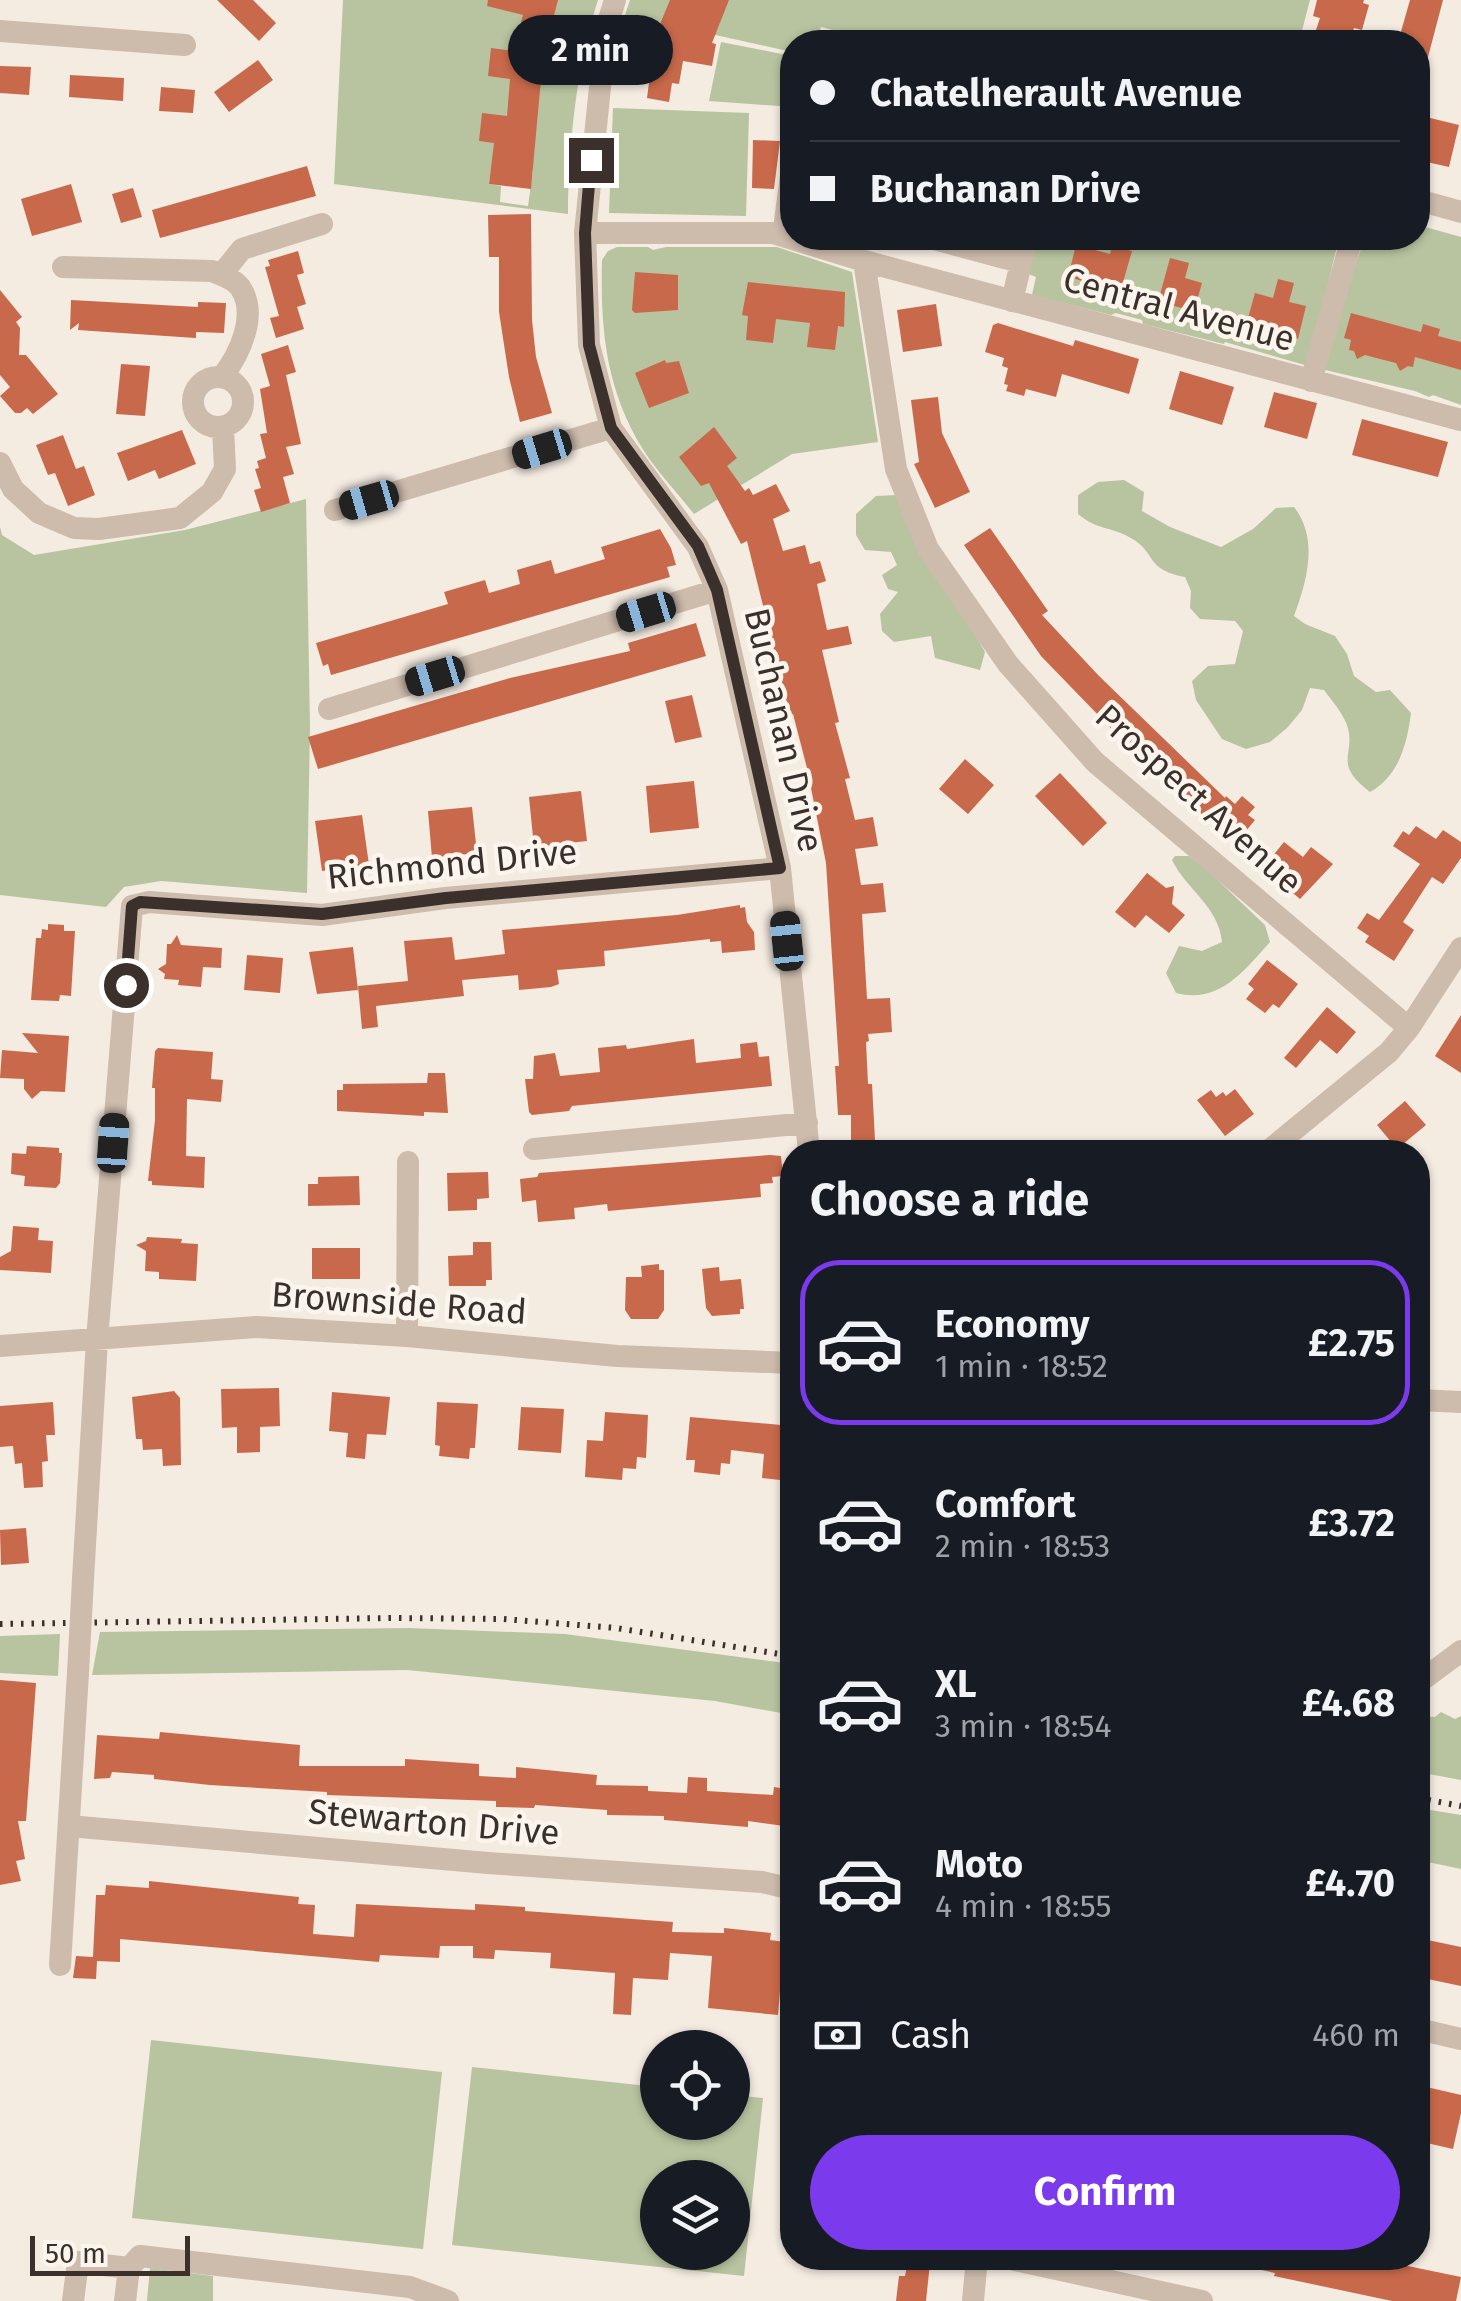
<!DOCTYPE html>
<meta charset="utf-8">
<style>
:root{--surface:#171b24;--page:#20242c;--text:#f1f3f6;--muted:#9ea1a6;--line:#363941;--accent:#7c3aed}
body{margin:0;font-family:"Fira Sans",sans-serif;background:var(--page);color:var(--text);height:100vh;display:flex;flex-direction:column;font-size:38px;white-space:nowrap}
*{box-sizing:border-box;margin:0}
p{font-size:32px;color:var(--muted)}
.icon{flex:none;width:55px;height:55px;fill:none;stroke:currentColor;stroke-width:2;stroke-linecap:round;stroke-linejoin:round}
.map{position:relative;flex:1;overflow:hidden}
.sheet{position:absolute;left:780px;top:1140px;width:650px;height:1130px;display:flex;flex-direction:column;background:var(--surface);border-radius:40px;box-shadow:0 2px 8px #0004}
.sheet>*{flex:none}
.top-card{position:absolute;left:780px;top:30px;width:650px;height:220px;border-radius:40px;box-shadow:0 2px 8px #0004;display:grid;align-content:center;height:220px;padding:0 30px;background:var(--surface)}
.tools{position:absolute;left:640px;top:2030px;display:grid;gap:20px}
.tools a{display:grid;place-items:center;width:110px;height:110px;border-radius:50%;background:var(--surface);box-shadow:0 2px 8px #0004;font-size:50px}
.scale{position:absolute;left:30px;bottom:25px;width:160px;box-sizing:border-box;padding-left:10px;border:5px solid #3b302b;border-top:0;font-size:28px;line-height:35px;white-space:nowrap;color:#3b302b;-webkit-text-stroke:8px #fbf5ee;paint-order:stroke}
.end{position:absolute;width:45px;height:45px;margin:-22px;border:12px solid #3b302b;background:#fff;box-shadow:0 0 0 5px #fff}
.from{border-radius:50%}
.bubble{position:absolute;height:70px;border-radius:35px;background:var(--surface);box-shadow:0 2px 8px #0004;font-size:32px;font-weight:700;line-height:70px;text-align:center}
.car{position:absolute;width:30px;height:60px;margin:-30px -15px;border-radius:12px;box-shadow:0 0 8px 2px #0007;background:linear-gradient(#222 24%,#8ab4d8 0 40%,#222 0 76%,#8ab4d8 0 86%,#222 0)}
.top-card b{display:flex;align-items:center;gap:35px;height:95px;font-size:38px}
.top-card b+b{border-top:2px solid var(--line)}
.top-card i{width:25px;height:25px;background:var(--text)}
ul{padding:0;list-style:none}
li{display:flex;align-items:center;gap:30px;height:165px;margin:0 20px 15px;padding:0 10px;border:5px solid transparent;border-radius:40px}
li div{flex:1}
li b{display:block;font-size:38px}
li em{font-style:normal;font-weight:700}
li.active{border-color:var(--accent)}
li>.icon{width:90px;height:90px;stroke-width:1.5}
h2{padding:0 30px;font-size:45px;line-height:120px}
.pay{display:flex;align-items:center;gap:25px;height:110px;padding:0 30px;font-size:38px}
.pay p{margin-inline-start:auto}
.action{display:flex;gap:20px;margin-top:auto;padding:20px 30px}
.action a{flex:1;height:115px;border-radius:60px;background:var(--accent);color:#fff;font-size:40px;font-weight:700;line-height:115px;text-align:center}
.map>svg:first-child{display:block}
</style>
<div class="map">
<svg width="1461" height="2301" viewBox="0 0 1461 2301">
<rect width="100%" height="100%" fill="#f4ebe1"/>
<path fill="#b8c4a0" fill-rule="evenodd" d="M343,0H598C577,63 568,147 568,214L334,184ZM505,166L533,170L528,206L500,202L501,186L489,184L491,170Z
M630,0H670L717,30L722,16L683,0H1310L1299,42H859V37L821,27L816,42H792V52L625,15Z
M721,42L792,56V107L709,101Z
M613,108L749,113L746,216L609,213Z
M1418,225L1461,237V405L1433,395L1429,397L1415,391L1325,370L1349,282L1365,238H1418Z
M1037,238H1339L1308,366L1225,342L1224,344L1143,324L1142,320L1116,313L1111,315L1032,295L1036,277L1026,273Z
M617,247H648L653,250L666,247H777L852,272L878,442L792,454L694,514C680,496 664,479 650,460C607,398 600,334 602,260L608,251Z
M1124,480L1144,492L1142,511L1170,527L1221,547L1253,529L1276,508L1294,507C1319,539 1307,581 1294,616L1305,624L1335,636L1347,654L1354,676L1376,692L1390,690L1411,713C1407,744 1399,776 1370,792C1331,762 1357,755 1347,725C1342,712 1332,701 1324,690L1310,688L1302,710L1287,728L1270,742L1246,749L1222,739L1196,700L1192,681L1208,666L1235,664L1243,631L1235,621L1200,619L1190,608L1191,591L1185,577C1143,569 1158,552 1129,537C1109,526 1099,531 1078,514V495L1098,482Z
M897,495L985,652L980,670L935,658L931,636L894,642L882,631L880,614L898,592L888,589L882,575L897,565L891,552L865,550L856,535V514L876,496Z
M306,499L310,727L307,893L161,881L124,887L106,907L0,895V527L2,535L34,555L185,530Z
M1175,856H1189L1206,869L1265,925L1270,942C1243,972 1219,1004 1176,993L1166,973L1179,946L1202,951L1222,942C1219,907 1186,889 1172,860Z
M409,1628L565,1634L792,1664V1715L715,1701L407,1670L92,1675L100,1632Z
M60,1634L58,1676L0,1673V1636Z
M1441,1712L1455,1719L1461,1716V1780L1418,1772V1716L1435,1717Z
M1418,1808L1461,1815V1869L1418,1860Z
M151,2040L442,2072L423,2249L132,2218Z
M472,2067L657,2087L658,2122H732L733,2095L763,2098L744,2276L452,2245ZM658,2178H732V2252H658Z
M150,2268L213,2276V2301H147Z"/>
<path fill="#c8694b" d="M217,0H253L276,23L259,41Z
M488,0H558L548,38L540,90L531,189L489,184L494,143L479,141L482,113L507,116L510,79L488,76L491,48L513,51L523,15L487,6Z
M670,0H729L712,43L716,44L712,66L683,61L679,84L672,83L669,102L647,98L655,36Z
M1317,0H1364L1363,3L1369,5L1362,30L1354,28L1350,42H1312L1320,18L1313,16Z
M1410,0H1443L1423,76L1418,75V42H1398Z
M258,60L273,80L229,112L214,92Z
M0,66L31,67L29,95L0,93Z
M70,75L124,78L123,101L69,97Z
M161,87L195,90L193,113L159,111Z
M1418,115L1459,125L1449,167L1418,160Z
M753,140L780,141L774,189L752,188Z
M307,166L316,196L160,238L152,210Z
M71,184L82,222L32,236L21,199Z
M133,188L142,217L121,223L112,194Z
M531,214L532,320L536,357L552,413L520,422L509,377L499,312V257H489L488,215Z
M1076,245L1110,254L1112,246L1132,251L1119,296L1105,292L1100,286L1068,277Z
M298,251L304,273L297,275L306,304L297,307L304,329L276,338L270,318L279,316L265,267L270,266L268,260Z
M1170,258L1189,263L1185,278L1202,283L1194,311L1158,302Z
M635,272L678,275V310L635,313L632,310Z
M1278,279L1294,283L1289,302L1306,306L1298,339L1246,325L1255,293L1273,298Z
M748,282L845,292L844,327L838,326L835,350L807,347L810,323L776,319L773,343L746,340L748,316L742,315Z
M0,290L22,317L16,322L20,328L19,355H26L58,394L33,414L27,408L21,413H15L0,396L10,387L0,375Z
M71,300L198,307V302L226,303L224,333L196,332V338L151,335L78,330L79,323L70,330Z
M936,304L942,346L903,352L897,310Z
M1351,313L1421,332L1423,324L1440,329L1438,336L1461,342V370L1415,357L1413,367L1408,366L1400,371L1396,363L1380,359L1365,355L1357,359L1354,351L1349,350L1351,340L1344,338Z
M998,323L1073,346L1075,340L1139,359L1129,394L1062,374L1056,397L1026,389L1024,396L1006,391L1008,385L1004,384L1008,368L1002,366L1004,358L985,352L993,325Z
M288,345L296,372L286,375L301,444L286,447L294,474L283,477L290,503L261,512L254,490L261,488L255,469L259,468L257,461L266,458L260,434L267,433L260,389L270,386L261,354Z
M665,360L666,363L679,361L689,393L649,408L635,373Z
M121,364L150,366L145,416L116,414Z
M1180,371L1234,387L1222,425L1169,409Z
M1274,392L1317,403L1307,439L1264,427Z
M938,397L942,433L970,492L935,508L914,464L919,462L911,400Z
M1362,419L1448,442L1438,477L1352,455Z
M714,427L737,458L727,466L745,491L749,488L753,495L776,484L790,511L773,519L783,551L805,545L810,564L820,561L826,581L817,584L827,630L848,626L852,644L822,650L839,722L835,723L850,778L845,779L855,820L873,817L878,846L855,849L861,885L883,883L886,912L862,914L867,999L890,998L892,1032L868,1034L869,1041L866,1042L868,1084H872L875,1140L851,1141V1115H838L835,1066H839L826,863L807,768L793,714L790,715L747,541L741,544L709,483L701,486L679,457Z
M182,430L196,464L159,479L155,470L128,481L117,453Z
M63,435L76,469L84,466L95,495L68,506L55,473L48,475L36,445Z
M990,528L1048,611L1042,615L1099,676L1225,798L1226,796L1235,804L1242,796L1255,807L1248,815L1255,820L1236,843L1161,780L1041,656L964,545Z
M660,529L671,548L676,565L667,567L670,577L331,675L328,664L323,666L316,643L448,604L444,592L485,580L489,593L520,584L517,570L551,560L555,574L605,559L601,547Z
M696,623L706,656L318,769L308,737L510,678L630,651L628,643Z
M692,695L702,737L675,743L665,701Z
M965,759L994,785L968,814L939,789Z
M1060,773L1107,823L1083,846L1035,796Z
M694,781L699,828L650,833L646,786Z
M581,791L587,841L534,847L529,797Z
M472,807L477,853L432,858L428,811Z
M362,815L369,865L322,871L315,821Z
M1416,826L1436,839L1443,830L1461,842V858L1443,884L1432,877L1403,922L1414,930L1394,961L1365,942L1369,936L1357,928L1367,913L1379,920L1420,864L1393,846L1403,831L1409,835Z
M1284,842L1303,857L1311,847L1333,864L1300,899L1263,868Z
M1147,873L1166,888L1174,886L1172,904L1185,915L1169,933L1146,915L1135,928L1115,912Z
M740,905V908L745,907L747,922L754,932L755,950L722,953L721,941L710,942V939L604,951L605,966L557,970L559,984L551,987L519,990L518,975L462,980L464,996L376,1006L378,1027L362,1029L358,986L408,981L404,941L452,937L455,960L505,954L502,930L677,915Z
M48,924L64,925V931H75L71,996L60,995L59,1001L31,1000L36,938H41L42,929L48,930Z
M177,935L181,945L222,948L221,968L203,967L201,987L178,985L179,980L164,979L165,974L158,969L166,964L167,944H171Z
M353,947L358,990L317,994L309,952Z
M247,955L283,958L280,993L244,990Z
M1267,960L1298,984L1279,1008L1273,1004L1265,1013L1246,999L1254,989L1248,984Z
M1327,1007L1356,1032L1337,1054L1320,1040L1296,1068L1284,1058Z
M1461,1015V1073L1435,1056Z
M22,1033L69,1036L65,1092L41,1091L32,1099L24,1089V1079L0,1078L2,1050L38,1053Z
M694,1039L696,1063L741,1058L740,1044L757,1042L759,1057L769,1056L772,1086L572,1106L569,1111L532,1115L529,1112L525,1079H533L534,1056L555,1053L560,1076L600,1072L598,1048L626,1045L627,1049Z
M158,1048L213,1052L211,1079L223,1080L221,1102L187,1099L186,1156L205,1157L204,1188L152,1185V1181H148L155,1120V1088H152L155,1051Z
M428,1073H445L448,1113L424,1112V1116L337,1111V1090H343V1084L427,1083Z
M1235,1089L1254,1114L1225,1136L1197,1100L1211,1090L1216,1097L1223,1092L1226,1096Z
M1405,1101L1426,1125L1397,1149L1377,1125Z
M27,1146L59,1148V1153H62L60,1183L56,1188L24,1186L25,1176L11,1174L12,1153L26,1154Z
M770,1155L781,1156L783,1176L772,1177L773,1183L760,1184L761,1197L608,1211L607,1204L574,1208L575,1219L538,1222L536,1200L522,1202L520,1179L537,1177L539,1173Z
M488,1172L489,1198L477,1199V1210L448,1211L447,1173Z
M359,1176L360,1205L308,1206V1184H318V1177Z
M13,1226L39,1228L38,1240L53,1241L51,1273L0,1270V1257L11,1251Z
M147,1237L182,1239L181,1243L198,1244L196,1281L159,1279V1272L145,1271L146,1251L136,1245L146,1241Z
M473,1242H491L492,1280H486V1286H449L448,1256L473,1255Z
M312,1248H360V1279H312Z
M659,1264V1270H664V1310L658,1319H631L625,1310L626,1277H642L641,1266Z
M719,1267L720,1281L741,1279L744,1309H740V1314L712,1316L706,1308L702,1269Z
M279,1388L280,1426L260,1427V1452L237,1453V1427L222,1428L221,1389Z
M174,1391L180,1398L181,1465L163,1466L162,1449L143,1450L142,1439H136L132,1397Z
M332,1392L390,1397L386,1435L367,1434L365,1459L346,1457L348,1433L329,1431Z
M53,1402L55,1435H46L48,1461L42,1462L43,1487L24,1488L22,1463L15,1464L13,1446L0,1447V1406Z
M437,1402L478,1404L475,1448H470L469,1459L439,1456L440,1446L435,1445Z
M521,1407L564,1409L561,1453L518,1450Z
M605,1412L648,1415L646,1458L637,1457L636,1469L623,1468L622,1480L585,1477L587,1440L603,1441Z
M690,1417L792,1426V1474L781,1472L780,1480L762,1478L764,1454L731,1450L730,1464L721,1463L720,1475L694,1472L695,1460H686Z
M26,1528L29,1563L1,1565L0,1530Z
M0,1680L36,1683L26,1821H18L25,1859L16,1861L21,1881L0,1885Z
M160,1732L300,1745L299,1766H405V1759L479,1764V1776L516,1778V1767L597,1775L596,1785L648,1786V1791L687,1793L688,1777L707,1778V1791L773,1795L774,1787L792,1790V1827L748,1821V1827L664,1820V1816L607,1815V1810L535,1805L534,1808L496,1807V1801L327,1795V1792L210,1785L154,1779V1775L112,1772L110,1778L94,1779L97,1735L159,1739Z
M149,1881L299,1897L298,1904L315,1905L313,1934L354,1937L356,1904L475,1910V1904L525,1907V1911L673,1922L672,1932L724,1933V1928L771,1933L770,1940L792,1943V1968L782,1967L778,2015L708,2008L712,1956L670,1953L668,1980L633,1978L631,2015L613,2014L615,1973L550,1968L551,1953L495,1950L494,1959L473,1958V1946H440L439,1958L380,1955L379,1962L120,1939V1962L97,1961L96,1979L73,1978L76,1956L93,1957L96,1895H105L106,1885L149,1888Z
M1418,1938L1461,1947V1986L1418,1977Z
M1418,2085L1461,2095V2113L1453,2149L1418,2141Z
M1239,2258H1369L1461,2277L1456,2301H1392L1274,2276L1275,2273L1238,2265Z
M908,2260L930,2263L926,2301H896L899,2276H905Z"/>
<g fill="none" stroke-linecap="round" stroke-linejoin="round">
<path stroke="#cdbbac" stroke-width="22" d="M615,0L606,29L585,233L589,345L611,428L698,547L717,590L780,868L809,1152
M0,31L185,45
M1418,200L1461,212
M585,233H773L864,261L1461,420
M783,236L792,168
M930,238L1019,262
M864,261L896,469L928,549L1008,664L1095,762L1409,1028
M63,267L212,271C221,275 233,278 240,287C259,315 239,355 222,377
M221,275L242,249L322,224
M1012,301L1027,238
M193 402a25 25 0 1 1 50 0a25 25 0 1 1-50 0Z
M1311,381L1352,238
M0,463L13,489L39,513L74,528L99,529L180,518L212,492L225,469L223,427
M335,510L611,428
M329,709L717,590
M534,1149L807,1123
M1267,1152L1389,1052L1409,1028L1461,948
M407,1336L408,1162
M0,1346L257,1327L407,1336L617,1356L792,1363
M1418,1400L1461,1402
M83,1579L97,1340L132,906L149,902L322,915L445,898L780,868
M1418,1683L1461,1651
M69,1826L488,1863L762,1882L792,1889
M60,1965L78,1673
M1418,2029L1461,2039
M1006,2258L1202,2301
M129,2268L140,2256L410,2287L448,2301
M73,2301L78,2262L129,2268L125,2301
M973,2301L977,2258"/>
<path stroke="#3b302b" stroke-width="6" stroke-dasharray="2.5 8" stroke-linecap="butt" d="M0,1624L391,1618L503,1619L616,1628L792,1656
M1418,1798L1461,1806"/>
<path stroke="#cdbbac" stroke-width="22" d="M78,1673L83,1579"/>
</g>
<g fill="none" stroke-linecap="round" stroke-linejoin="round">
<path stroke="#3b302b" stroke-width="12" d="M126,985L132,906L140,902L322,914L446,898L780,868L717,590L698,546L611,428L589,345L585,233L591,160"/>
</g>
<g text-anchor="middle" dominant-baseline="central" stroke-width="9" stroke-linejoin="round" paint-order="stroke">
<g font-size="35" fill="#3b302b" stroke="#fbf5ee">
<text transform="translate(1179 309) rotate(15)">Central Avenue</text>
<text transform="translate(784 730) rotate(77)">Buchanan Drive</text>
<text transform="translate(1199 799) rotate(42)">Prospect Avenue</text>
<text transform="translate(452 864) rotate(-6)">Richmond Drive</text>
<text transform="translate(399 1303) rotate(4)">Brownside Road</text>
<text transform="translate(434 1822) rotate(5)">Stewarton Drive</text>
</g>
</g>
</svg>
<div class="tools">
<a><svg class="icon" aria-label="locate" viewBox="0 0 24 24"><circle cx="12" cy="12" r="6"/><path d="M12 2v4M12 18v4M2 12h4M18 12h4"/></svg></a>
<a><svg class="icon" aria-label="layers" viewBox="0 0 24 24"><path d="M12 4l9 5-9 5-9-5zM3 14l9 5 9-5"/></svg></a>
</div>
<div class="scale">50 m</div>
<i class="end from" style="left:126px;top:985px"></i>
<i class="end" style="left:591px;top:160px"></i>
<div class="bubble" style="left:508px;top:15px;width:165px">2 min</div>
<i class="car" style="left:542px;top:449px;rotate:253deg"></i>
<i class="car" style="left:369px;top:500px;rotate:254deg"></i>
<i class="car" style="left:646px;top:612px;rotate:253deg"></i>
<i class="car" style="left:435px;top:676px;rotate:253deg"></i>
<i class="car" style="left:787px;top:941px;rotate:354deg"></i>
<i class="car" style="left:113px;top:1143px;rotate:4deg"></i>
<div class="top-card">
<b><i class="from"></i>Chatelherault Avenue</b>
<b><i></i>Buchanan Drive</b>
</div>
<section class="sheet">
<h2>Choose a ride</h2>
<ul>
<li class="active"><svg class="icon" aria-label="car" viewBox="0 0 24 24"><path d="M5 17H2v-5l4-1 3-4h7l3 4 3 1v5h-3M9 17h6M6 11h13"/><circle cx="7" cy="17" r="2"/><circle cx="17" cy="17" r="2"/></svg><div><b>Economy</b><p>1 min · 18:52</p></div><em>£2.75</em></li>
<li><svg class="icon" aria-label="car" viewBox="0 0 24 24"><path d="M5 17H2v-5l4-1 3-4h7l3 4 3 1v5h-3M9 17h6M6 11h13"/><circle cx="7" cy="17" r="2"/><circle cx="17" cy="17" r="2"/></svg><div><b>Comfort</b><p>2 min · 18:53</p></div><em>£3.72</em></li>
<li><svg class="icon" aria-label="car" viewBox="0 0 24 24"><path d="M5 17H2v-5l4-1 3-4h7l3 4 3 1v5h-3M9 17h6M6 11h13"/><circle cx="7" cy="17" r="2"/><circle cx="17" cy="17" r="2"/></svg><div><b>XL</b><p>3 min · 18:54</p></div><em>£4.68</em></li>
<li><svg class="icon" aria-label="car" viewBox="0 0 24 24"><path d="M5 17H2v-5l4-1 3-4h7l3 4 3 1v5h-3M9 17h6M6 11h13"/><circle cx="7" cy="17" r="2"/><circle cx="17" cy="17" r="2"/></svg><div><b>Moto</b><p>4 min · 18:55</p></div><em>£4.70</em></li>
</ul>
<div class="pay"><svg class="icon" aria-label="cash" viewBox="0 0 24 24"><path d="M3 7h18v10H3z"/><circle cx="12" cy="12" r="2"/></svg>Cash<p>460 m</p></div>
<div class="action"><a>Confirm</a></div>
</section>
</div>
